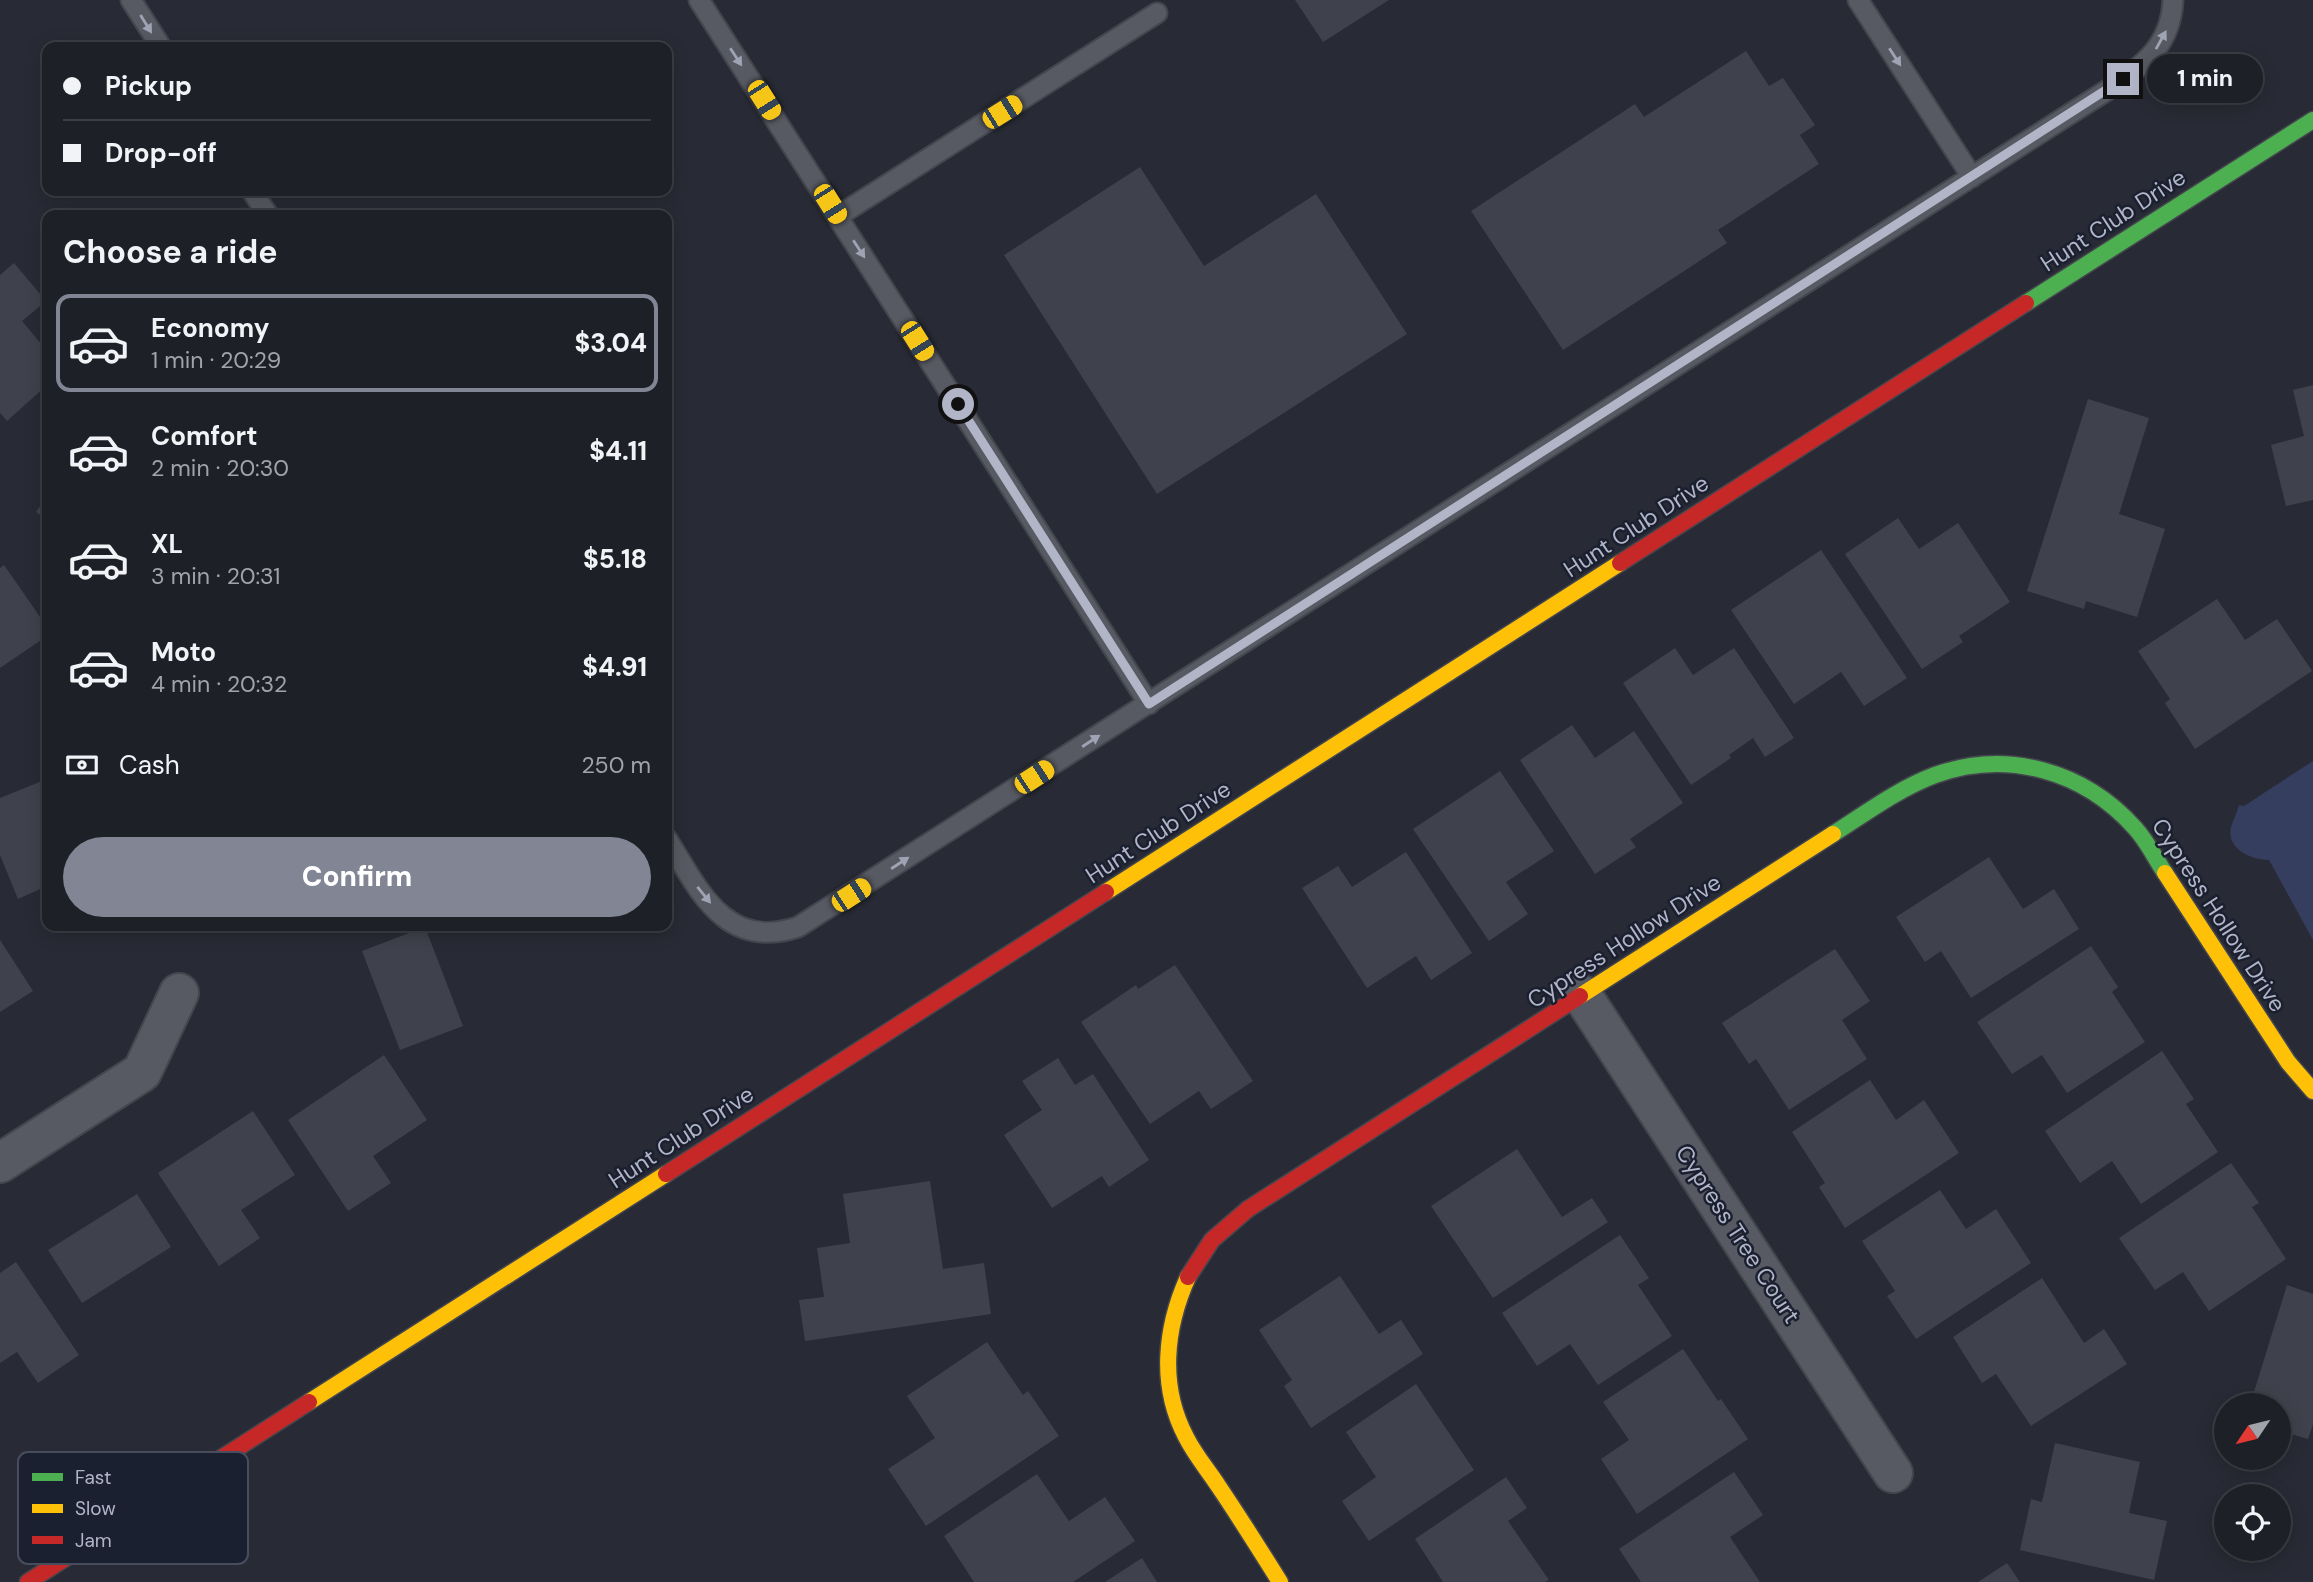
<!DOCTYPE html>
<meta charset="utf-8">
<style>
:root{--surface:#1e2028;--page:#2b2d34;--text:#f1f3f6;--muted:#a1a3a8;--line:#3c3e45;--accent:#818594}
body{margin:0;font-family:"DM Sans",sans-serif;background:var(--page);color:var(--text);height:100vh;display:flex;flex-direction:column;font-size:26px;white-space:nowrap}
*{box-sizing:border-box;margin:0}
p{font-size:23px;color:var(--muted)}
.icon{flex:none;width:38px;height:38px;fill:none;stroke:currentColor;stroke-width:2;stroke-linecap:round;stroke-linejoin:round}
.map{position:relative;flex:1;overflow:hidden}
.panel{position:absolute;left:42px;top:210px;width:630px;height:721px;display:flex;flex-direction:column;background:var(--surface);border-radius:14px;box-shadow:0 4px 18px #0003,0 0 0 2px var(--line)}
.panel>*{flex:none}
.guide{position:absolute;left:42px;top:42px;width:630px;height:154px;border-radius:14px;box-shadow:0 4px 18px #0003,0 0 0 2px var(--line);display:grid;align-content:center;height:154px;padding:0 21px;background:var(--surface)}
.needle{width:46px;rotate:235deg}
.buttons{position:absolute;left:2214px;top:1393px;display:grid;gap:14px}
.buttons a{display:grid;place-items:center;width:77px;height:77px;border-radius:50%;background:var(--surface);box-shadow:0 4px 18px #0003,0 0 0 2px var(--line);font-size:35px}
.end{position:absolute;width:32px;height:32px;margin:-16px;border:9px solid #b1b5c7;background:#111;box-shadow:0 0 0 4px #111}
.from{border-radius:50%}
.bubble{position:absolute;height:49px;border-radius:24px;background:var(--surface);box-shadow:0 4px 18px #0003,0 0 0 2px var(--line);font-size:23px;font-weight:800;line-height:49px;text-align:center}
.car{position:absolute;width:21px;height:42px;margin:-21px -10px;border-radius:9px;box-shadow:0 0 5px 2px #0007;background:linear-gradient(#f5c518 24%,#345 0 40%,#f5c518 0 76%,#345 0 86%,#f5c518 0)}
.guide b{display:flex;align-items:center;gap:24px;height:66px;font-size:26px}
.guide b+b{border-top:2px solid var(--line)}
.guide i{width:18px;height:18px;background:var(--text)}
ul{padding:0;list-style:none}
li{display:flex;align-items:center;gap:21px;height:98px;margin:0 14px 10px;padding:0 7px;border:4px solid transparent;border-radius:14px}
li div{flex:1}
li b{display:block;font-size:26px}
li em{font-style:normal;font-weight:800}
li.on{border-color:var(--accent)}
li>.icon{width:63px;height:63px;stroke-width:1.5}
h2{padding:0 21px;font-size:32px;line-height:84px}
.pay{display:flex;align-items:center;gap:18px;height:77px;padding:0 21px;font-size:26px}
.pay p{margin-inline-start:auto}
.button{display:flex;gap:14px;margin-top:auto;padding:14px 21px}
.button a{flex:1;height:80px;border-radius:42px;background:var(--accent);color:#fff;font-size:28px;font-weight:800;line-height:80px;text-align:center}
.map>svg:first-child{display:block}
</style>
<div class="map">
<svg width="2313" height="1582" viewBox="0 0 2313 1582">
<rect width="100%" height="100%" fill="#282b35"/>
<path fill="#353e5e" d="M2313,761V940L2269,860C2251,860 2226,849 2231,827C2233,820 2237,813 2239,805L2244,806Z"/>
<path fill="#3f424c" d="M1295,0H1389L1323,42Z
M1746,51L1769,86L1783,78L1815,125L1800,135L1819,164L1718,230L1727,243L1563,350L1471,211L1635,104L1644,117Z
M1140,167L1204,266L1316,194L1407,334L1157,494L1004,255Z
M14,263L46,301L22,321L47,351V385L7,421L0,413V275Z
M2313,385V500L2286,506L2271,445L2304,436L2293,390Z
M2088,399L2149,418L2119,514L2165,529L2137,617L2086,601L2084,609L2027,591Z
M47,496V520L36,512Z
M1898,518L1919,549L1958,523L2010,602L1959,636L1963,642L1922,669L1845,554Z
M1821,550L1907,678L1864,706L1841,672L1794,704L1731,610Z
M4,565L47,627V636L0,668V568Z
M2217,599L2245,640L2277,619L2312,671L2195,749L2165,703L2170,699L2138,651Z
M1675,648L1693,675L1734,648L1794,738L1765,757L1753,738L1729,755L1731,758L1691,785L1623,683Z
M1572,725L1595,758L1634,731L1683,803L1630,839L1636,847L1595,874L1520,760Z
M1500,771L1554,851L1506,882L1528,914L1489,941L1413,829Z
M47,779V886L18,899L0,855V798Z
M1406,852L1472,953L1431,980L1416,956L1367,988L1302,888L1338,866L1352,887Z
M1989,857L2023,909L2054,889L2079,929L1971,998L1941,951L1925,962L1896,917Z
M425,927L463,1026L400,1050L362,951Z
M0,940L33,991L0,1012Z
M2091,946L2118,987L2112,992L2145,1042L2067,1093L2042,1055L2012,1074L1977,1022Z
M1835,949L1870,1001L1842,1020L1867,1059L1789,1110L1756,1059L1749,1064L1722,1023Z
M1175,965L1253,1081L1211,1109L1199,1091L1150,1124L1081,1022L1136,985L1138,989Z
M2162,1051L2194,1099L2186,1104L2218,1152L2141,1204L2112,1161L2080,1183L2045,1131Z
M384,1055L427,1120L373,1156L391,1183L348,1211L288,1120Z
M1058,1058L1075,1085L1093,1074L1149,1160L1109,1187L1102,1176L1052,1208L1004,1135L1042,1110L1022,1081Z
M1870,1080L1896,1120L1924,1100L1959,1153L1845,1228L1819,1187L1825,1183L1792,1132Z
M253,1111L295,1175L241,1210L260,1238L219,1266L158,1173Z
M1517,1149L1562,1217L1592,1198L1608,1222L1493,1298L1431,1206Z
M2231,1163L2259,1203L2252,1207L2286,1259L2209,1311L2183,1272L2155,1290L2119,1238Z
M930,1181L943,1269L984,1263L991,1314L805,1341L799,1300L824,1297L817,1248L850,1243L843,1194Z
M1940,1190L1966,1229L1996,1209L2031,1263L1916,1339L1887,1296L1895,1291L1862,1241Z
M137,1194L171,1247L82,1303L48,1250Z
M1620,1235L1649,1278L1638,1285L1672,1336L1598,1385L1570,1344L1537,1366L1502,1313Z
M16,1262L79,1355L38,1383L17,1352L0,1363V1273Z
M1340,1276L1379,1334L1401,1320L1423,1354L1311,1428L1284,1386L1292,1380L1259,1330Z
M2042,1278L2084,1343L2104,1329L2127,1364L2031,1426L1996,1374L1982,1383L1953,1337Z
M2287,1285L2313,1294V1424L2308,1439L2278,1430V1405H2250Z
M987,1342L1023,1395L1028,1391L1059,1436L926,1526L888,1469L935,1438L907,1396Z
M1683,1349L1718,1401L1721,1399L1748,1439L1637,1514L1601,1459L1629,1440L1603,1402Z
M1416,1384L1474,1470L1369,1541L1342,1501L1376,1477L1346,1432Z
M2055,1443L2140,1462L2129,1513L2167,1521L2154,1580L2020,1550L2031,1499L2042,1502Z
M1734,1472L1763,1515L1730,1537L1760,1582H1641L1619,1549Z
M1037,1474L1069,1521L1105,1497L1135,1541L1073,1582H974L944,1536Z
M1506,1477L1527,1508L1508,1521L1549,1580L1545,1582H1443L1415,1539Z
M1142,1558L1157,1582H1105Z
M2007,1563L2020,1582H1978Z"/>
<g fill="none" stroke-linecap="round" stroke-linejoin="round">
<defs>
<path id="lane" d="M131,0L161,47
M699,0L1149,704
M1858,0L1972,177
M252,191L268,215
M838,216L1157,13
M667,839C699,890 725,951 798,927L2109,89C2143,65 2171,46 2173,0"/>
<path id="street" d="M1582,995L1893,1473
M0,1163L142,1072L179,993"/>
<path id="fast" d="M2026,303L2313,120
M1833,834C1866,813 1898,789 1935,775C2008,749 2084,771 2135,828C2147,841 2155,858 2165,873"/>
<path id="slow" d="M2165,873L2288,1062L2313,1091
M1106,892L1620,563
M1580,996L1833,834
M1188,1277C1165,1328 1159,1386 1186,1437C1195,1455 1208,1470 1219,1487C1240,1518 1260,1550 1280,1582
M309,1402L666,1174"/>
<path id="jam" d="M1620,563L2026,303
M666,1174L1106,892
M1188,1277L1212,1240L1248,1209L1580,996
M28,1582L309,1402"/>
</defs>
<use href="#lane" stroke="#44464e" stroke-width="23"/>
<use href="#street" stroke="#44464e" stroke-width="42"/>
<use href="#fast" stroke="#44464e" stroke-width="19"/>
<use href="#slow" stroke="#44464e" stroke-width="19"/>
<use href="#jam" stroke="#44464e" stroke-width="19"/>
<use href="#lane" stroke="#585a63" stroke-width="19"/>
<use href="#street" stroke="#585a63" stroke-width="38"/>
<use href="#fast" stroke="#4caf50" stroke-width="16"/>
<use href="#slow" stroke="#ffc107" stroke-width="16"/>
<use href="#jam" stroke="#c62828" stroke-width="16"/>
</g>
<defs><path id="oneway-solid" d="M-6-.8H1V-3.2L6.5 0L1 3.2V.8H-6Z" transform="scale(1.75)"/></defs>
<g fill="#9fa3b3">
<use href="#oneway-solid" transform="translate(146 24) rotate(58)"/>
<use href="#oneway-solid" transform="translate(2161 40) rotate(-61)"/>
<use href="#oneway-solid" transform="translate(736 57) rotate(57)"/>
<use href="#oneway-solid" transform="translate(1895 57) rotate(57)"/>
<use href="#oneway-solid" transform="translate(859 249) rotate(57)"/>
<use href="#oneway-solid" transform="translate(1091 741) rotate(-33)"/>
<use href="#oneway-solid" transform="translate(900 863) rotate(-33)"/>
<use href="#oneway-solid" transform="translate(704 895) rotate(51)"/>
</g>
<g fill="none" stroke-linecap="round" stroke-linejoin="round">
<path stroke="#b1b5c7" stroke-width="9" d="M958,404L1149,704L2123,79"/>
</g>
<g text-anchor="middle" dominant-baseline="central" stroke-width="5" stroke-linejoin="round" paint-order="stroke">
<g font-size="23" fill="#b1b5c7" stroke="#1b2030">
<text transform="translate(2113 220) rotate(-33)">Hunt Club Drive</text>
<text transform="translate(1636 526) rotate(-33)">Hunt Club Drive</text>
<text transform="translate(1158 832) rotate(-33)">Hunt Club Drive</text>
<text transform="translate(2219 915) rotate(57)">Cypress Hollow Drive</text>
<text transform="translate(1624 941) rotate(-33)">Cypress Hollow Drive</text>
<text transform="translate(681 1137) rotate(-33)">Hunt Club Drive</text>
<text transform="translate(1738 1234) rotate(57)">Cypress Tree Court</text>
</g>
</g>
<rect x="18" y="1452" width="230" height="112" rx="10" fill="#1b2030" stroke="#484d5d" stroke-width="2"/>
<rect x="32" y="1473" width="31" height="8" fill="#4caf50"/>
<rect x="32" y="1504" width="31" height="9" fill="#ffc107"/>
<rect x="32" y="1536" width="31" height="8" fill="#c62828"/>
<g font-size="19" fill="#b1b5c7">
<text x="75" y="1484">Fast</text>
<text x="75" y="1515">Slow</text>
<text x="75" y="1547">Jam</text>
</g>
</svg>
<div class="buttons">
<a><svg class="needle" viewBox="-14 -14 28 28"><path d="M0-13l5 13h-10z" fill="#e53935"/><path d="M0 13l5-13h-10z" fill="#a1a3a8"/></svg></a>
<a><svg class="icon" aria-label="locate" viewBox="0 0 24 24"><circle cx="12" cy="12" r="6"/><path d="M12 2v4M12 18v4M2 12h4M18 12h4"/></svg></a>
</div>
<i class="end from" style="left:958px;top:404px"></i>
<i class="end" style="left:2123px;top:79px"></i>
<div class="bubble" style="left:2147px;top:54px;width:116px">1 min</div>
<i class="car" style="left:764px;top:100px;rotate:148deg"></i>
<i class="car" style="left:1002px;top:112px;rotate:58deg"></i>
<i class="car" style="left:830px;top:204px;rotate:148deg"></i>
<i class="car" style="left:917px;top:341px;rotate:148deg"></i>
<i class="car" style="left:1034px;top:777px;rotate:57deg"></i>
<i class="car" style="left:851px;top:895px;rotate:57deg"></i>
<div class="guide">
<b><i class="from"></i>Pickup</b>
<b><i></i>Drop-off</b>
</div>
<section class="panel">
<h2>Choose a ride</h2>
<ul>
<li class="on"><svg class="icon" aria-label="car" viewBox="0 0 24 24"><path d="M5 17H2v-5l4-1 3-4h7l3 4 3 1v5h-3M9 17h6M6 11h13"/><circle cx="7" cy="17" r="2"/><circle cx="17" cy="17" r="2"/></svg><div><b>Economy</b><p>1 min · 20:29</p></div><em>$3.04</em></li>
<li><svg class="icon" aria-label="car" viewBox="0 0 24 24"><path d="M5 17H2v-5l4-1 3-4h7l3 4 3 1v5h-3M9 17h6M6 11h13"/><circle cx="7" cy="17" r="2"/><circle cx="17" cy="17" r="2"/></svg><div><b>Comfort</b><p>2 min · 20:30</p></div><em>$4.11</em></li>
<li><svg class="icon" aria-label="car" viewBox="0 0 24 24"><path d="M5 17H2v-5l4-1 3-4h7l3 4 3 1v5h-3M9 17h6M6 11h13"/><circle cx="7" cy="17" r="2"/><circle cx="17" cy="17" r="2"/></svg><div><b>XL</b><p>3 min · 20:31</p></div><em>$5.18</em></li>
<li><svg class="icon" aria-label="car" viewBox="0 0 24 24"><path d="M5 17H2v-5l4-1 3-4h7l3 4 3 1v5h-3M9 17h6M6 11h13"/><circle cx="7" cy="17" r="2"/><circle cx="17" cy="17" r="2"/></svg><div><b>Moto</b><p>4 min · 20:32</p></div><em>$4.91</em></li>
</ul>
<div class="pay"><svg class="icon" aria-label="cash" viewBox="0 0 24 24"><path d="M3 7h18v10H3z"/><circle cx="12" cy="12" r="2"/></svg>Cash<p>250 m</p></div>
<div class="button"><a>Confirm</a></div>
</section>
</div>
